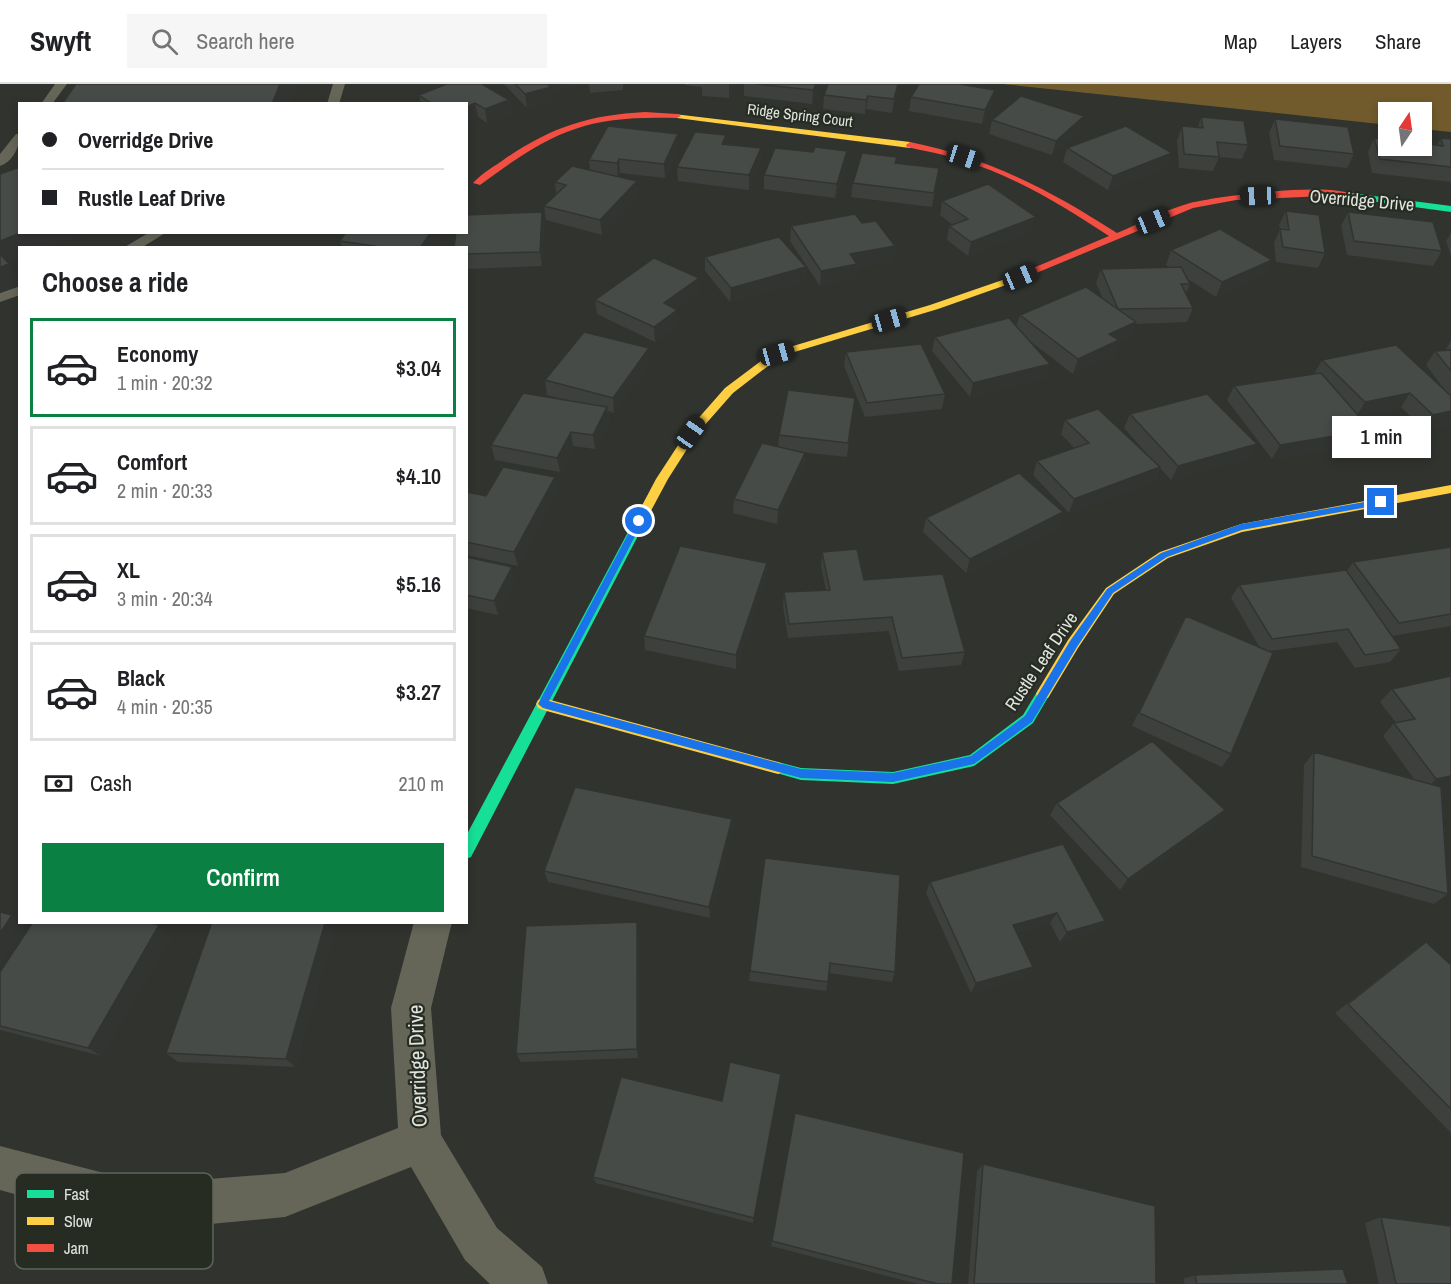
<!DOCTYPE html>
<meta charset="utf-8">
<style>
:root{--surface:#fff;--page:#f6f6f6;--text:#202124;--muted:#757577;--line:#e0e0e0;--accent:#0b8043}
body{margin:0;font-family:"Archivo Narrow",sans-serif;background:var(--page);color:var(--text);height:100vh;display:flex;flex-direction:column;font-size:22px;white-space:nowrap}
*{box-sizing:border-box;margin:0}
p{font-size:20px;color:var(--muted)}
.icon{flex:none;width:33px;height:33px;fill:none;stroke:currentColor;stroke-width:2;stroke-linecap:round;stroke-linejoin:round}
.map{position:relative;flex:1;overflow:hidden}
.side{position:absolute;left:18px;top:162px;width:450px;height:678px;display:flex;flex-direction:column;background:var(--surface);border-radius:0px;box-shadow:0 3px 9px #0003}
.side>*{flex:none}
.top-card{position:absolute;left:18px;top:18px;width:450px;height:132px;border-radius:0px;box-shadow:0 3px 9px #0003;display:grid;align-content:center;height:132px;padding:0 24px;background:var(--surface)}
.needle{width:39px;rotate:13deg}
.fabs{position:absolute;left:1378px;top:18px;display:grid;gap:12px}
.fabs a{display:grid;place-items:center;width:54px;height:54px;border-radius:0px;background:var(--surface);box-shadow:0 3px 9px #0003;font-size:30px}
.end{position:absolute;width:27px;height:27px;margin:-14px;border:8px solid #1a73e8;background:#fff;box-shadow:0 0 0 3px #fff}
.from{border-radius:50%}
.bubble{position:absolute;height:42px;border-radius:0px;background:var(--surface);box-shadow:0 3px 9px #0003;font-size:20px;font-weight:600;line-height:42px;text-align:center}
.car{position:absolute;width:18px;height:36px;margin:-18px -9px;border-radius:8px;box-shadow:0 0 4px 2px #0007;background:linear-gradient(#222 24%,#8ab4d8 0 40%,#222 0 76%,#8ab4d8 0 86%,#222 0)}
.top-card b{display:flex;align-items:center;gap:21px;height:57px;font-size:22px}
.top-card b+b{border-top:2px solid var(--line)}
.top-card i{width:15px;height:15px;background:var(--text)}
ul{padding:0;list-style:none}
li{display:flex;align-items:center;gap:18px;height:99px;margin:0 12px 9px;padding:0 12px;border:3px solid var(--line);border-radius:0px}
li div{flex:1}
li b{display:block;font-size:22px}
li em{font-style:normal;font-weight:600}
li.current{border-color:var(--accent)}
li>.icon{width:54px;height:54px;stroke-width:1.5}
h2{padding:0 24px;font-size:27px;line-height:72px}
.pay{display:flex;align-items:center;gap:15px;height:66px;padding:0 24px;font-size:22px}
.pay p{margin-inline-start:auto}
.cta{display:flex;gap:12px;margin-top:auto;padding:12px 24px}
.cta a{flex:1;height:69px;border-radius:0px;background:var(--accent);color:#fff;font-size:24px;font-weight:600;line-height:69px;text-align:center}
header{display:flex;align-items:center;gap:36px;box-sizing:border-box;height:84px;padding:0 30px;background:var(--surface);border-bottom:2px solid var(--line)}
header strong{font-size:28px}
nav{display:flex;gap:33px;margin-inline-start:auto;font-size:21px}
.search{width:420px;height:54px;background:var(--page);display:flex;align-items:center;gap:15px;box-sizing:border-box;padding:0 21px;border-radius:0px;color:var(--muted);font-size:22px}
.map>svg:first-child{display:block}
</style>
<header>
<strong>Swyft</strong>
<div class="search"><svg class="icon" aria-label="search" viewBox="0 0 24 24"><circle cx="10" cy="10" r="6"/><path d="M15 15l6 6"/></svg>Search here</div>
<nav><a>Map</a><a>Layers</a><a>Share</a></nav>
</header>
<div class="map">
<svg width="1451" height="1200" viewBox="0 0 1451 1200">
<rect width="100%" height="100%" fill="#30332e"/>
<path fill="#715b2c" d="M1003,0H1451V48L1422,45V28H1389V41Z"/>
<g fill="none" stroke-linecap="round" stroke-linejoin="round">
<path fill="#656658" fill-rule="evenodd" d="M55,0H67L52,20H41Z
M333,0H345L339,20H327Z
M16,50H20C20,62 13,78 0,82V70Z
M150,148H167L141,164H123Z
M20,202V211L0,218V209Z"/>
<path fill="#656658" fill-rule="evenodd" d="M414,838H452L431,924L441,1051L497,1144L542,1183L548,1200H490L465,1176L411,1083L285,1133L146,1146L0,1106V1062L146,1100L285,1089L398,1044L391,924Z"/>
<path fill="#16e098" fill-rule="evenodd" d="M1351,109L1451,122V128L1348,114V110Z
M634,444L640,448L471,773L466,775V752L628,448Z
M1043,604L1048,606L1050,610L1033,639L974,682L893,700L801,696L773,688L771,684L773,680L778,678L801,684L893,688L970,671L1023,631L1038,606Z"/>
<path fill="#ffcf43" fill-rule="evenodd" d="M674,30L910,58L914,61L910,64L677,34L673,32Z
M1017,191L1020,192V196L938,225L781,272L733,309L696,351L668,395L638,451H630L628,448L656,395L688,346L725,304L773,268L930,221Z
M1451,401V409L1242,448L1168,474L1114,510L1078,564L1048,614H1038L1036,610L1038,606L1068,556L1106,504L1160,468L1241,440Z
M543,614L778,678L783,680L785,684L783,688L778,690L543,626L538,624L536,620L538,616Z"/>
<path fill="#f24e42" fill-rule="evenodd" d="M645,28L677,30L681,32L677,34C585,31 553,47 480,101L473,99C482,89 495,82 506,74C552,43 589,31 645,28Z
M910,58C989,74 1050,106 1117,149C1141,139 1165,126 1190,119C1218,112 1334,97 1355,112L1351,115L1324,112L1236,116L1193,124L1017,197L1014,196V192L1109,152C1063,122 1015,92 961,76C943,70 925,67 907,63L906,61Z"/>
</g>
<path fill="#3d403d" d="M504,0H576L577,1L551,8L552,17L527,24Z
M589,0H623V6L590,9Z
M685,0H736L729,14L702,12V3L685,1Z
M744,0H820L812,20L744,12Z
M899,5L892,29L866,25L865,30L823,25L824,11Z
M419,11L509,16L511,30L487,39L478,33L466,37V20H421Z
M911,13L992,20L982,40L909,27Z
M1201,33L1248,61L1242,75L1219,73L1213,87L1179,84L1177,56L1182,42L1198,43Z
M1275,35L1354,70L1347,84L1274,76L1269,49Z
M992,36L1080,46L1052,71L989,50Z
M1374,54L1437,61L1441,54L1451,55V98L1372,89L1368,68Z
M726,60L761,64L760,78L749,106L678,97L677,83Z
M679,64L665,94L620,89L618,92L638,111L602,151L546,136L544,122L556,110L555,98L590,86L589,76Z
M1067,64L1172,69L1167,83L1108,106L1063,78Z
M896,79L939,84L932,123L851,113L853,99Z
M846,81L835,114L764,105V91Z
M942,117L1032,147L968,172L947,156L949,142L953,141L940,131Z
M1286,127L1325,169L1318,184L1276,178L1274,159L1280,145L1279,141Z
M542,128L544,143L542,182L466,185V164Z
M1348,128L1442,167L1433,182L1347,171L1341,142Z
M862,139L895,162L893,177L857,183L855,194L820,202L790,157L791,142Z
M445,148L434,164H342L340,157Z
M1451,149V172L1446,157Z
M1171,166L1265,190L1216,213L1186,194L1190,200L1186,210L1193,224L1187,238L1135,240L1130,252L1119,258L1114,271L1073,290L1026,254L1050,280L1046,294L970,313L932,267L935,253L1016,242L1020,231L1103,215L1096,199L1101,185L1169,183L1166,181Z
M705,173L806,183L805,197L730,218L705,187Z
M699,209L676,225L678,240L655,258L597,230L595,216Z
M1451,257V340L1423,345L1401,323L1359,332L1362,361L1272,375L1227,316L1234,302L1314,290L1322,276L1447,309L1426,281L1435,267L1445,266Z
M846,268L945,310L942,325L865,333L844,282Z
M650,279L614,329L608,327L609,337L595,365L573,362L560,388L495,376L491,361L567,316L547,311L545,296Z
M855,314L847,373L800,368L805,369L804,383L777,440L733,429L734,415L778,363L779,351Z
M1130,330L1257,360L1249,374L1171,396L1160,384L1154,398L1069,429L1033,391L1037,377L1074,364L1061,350L1065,336L1156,380L1124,344Z
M555,393L557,407L518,482L466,471V408L486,412Z
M1063,428L1058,443L966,489L923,448L926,434Z
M1451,463V542L1392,552L1401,565L1390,578L1355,584L1337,558L1270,567L1231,670L1222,683L1132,642L1178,546L1186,532L1260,564L1231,514L1239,501L1347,487L1353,478Z
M822,468L864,496L965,568L961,581L899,587L889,547L788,554L783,522L784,508L826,506L821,482Z
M466,473L515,496L498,531L466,524Z
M767,479L766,492L736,585L645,566L644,552Z
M1451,592V701L1442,703L1448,810L1434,820L1301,783L1304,681L1314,668L1414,695L1383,652L1394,639H1396L1380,618L1392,605Z
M1057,719L1216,738L1120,806L1050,731Z
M732,735V746L710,834L548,798L544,787Z
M765,774L895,888L892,898L829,889L826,907L749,897Z
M930,798L1105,837L1098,847L1060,858L1050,839L1017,849L1033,883L1026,893L971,909L926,809Z
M325,839L333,850L295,983L178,978L166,969Z
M639,849L638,974L521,978L516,970Z
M171,852L101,972L0,946V888Z
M1426,858L1451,881V1049L1335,929L1412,868Z
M781,990L753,1139L596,1099L593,1093L722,1017Z
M795,1029L952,1200H918L771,1162Z
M983,1080L1156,1200H968L977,1087Z
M1381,1133L1451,1200H1379L1365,1139Z
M1195,1191L1348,1200H1185L1183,1195Z"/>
<path fill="#323432" d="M280,0H299L291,20H272Z
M543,0H576L577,1L551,8L552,17L527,24L525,10Z
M730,0H736L729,14V1Z
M816,0H820L812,20L813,6Z
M898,0H900L899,5L892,29L894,15Z
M995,6L992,20L982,40L985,26Z
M868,12L866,25L865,30L866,16Z
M509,16L511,30L487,39L485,25Z
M475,19L478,33L466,37V23Z
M1084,32L1080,46L1052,71L1056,57Z
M678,50L679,64L665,94L664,80Z
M726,51V65L722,60Z
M761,64L760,78L749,106V91Z
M847,67L846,81L835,114L837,100Z
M1172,69L1167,83L1108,106L1113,92Z
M619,75L620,89L618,93L617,79Z
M637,97L638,111L602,151L600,136Z
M542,128L544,143L542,182L540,168Z
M1036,133L1032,147L968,172L971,158Z
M23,148H91L50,164H20V175L4,181L0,175V157Z
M431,148H445L434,164H420Z
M895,162L893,177L857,183L855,194L820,202L821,187L850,170Z
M1272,176L1265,190L1216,213L1222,198Z
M9,180L20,197V202L0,209V183Z
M806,183L805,197L730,218L731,204Z
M699,194V209L665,234L664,219Z
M677,226L678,240L655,258L654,243Z
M1136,238L1130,252L1119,258L1114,271L1073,290L1078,275L1109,250Z
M649,264L650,279L614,329L613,314Z
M1050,280L1046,294L970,313L973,299Z
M1410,309L1401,323L1356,333L1365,318Z
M607,323L609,337L595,365L593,351Z
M1451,327V340L1423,345L1433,331Z
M1371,346L1362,361L1272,375L1280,361Z
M571,348L573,362L560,388L557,374Z
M1257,360L1249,374L1171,396L1178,382Z
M805,369L804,383L777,440L778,426Z
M1160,383L1154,398L1069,429L1074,415Z
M555,393L557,407L518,482L514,468Z
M1063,428L1058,443L966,489L970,475Z
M767,479L766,492L736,585V571Z
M512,483L515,496L498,531L494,517Z
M1451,692V701L1423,708L1436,695Z
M1225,726L1216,738L1120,806L1128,795Z
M732,735V746L710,834L709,823Z
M1057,829L1050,839L1007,852L1013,841Z
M12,831L20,837V838H22L26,842L0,881V849Z
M1105,837L1098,847L1060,858L1067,848Z
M637,838L639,849L638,974L637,965Z
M325,839L333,850L295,983L286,975Z
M159,841L171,852L101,972L88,964Z
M1033,883L1026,893L971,909L976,899Z"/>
<path fill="#474b47" stroke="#323432" stroke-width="1.5" d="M76,0H280L272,20H62Z
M447,0H482L509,16L485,25L475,19L466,23V20H432L419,11Z
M515,0H547L551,3L525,10Z
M756,0H816L813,6Z
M828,0H898L894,15L868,12L866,16L824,11Z
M919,0H959L995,6L985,26L911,13Z
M1021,12L1084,32L1056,57L992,36Z
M1201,33L1244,37L1248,61L1217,58L1219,73L1184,70L1182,42L1203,44Z
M1275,35L1348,43L1354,70L1280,62Z
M608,42L678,50L664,80L619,75L617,79L589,76Z
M1126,42L1172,69L1113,92L1067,64Z
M695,48L726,51L722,60L761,64L749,91L677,83Z
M1374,54L1389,56V62H1422V59L1443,62L1441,54L1451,55V83L1380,75Z
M815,63L847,67L837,100L764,91L775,64L813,68Z
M862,69L897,73L895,79L939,84L934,109L853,99Z
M572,82L637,97L600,136L544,122L566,101L555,98Z
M20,83V148H23L0,157V90Z
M988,100L1036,133L971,158L949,142L968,135L942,117Z
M1286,127L1319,131L1325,169L1283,163L1280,145L1289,146Z
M542,128L540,168L466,170V164H454L456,148H466V131Z
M1348,128L1433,138L1442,167L1354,157Z
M855,130L862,139L876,137L895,162L850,170L857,180L821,187L791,142Z
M1220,145L1272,176L1222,198L1171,166Z
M346,148H431L420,164H387L340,157Z
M779,153L806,183L731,204L705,173Z
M0,170L9,180L0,183Z
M654,174L699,194L664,219L677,226L654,243L595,216Z
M1181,183L1190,200H1181L1193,224L1118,225L1101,185Z
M1086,203L1136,238L1109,250L1119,256L1078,275L1020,231Z
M1009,234L1050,280L973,299L935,253Z
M584,248L649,264L613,314L545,296Z
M921,260L945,310L867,319L846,268Z
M1396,261L1451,312V327L1433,331L1410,309L1365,318L1322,276Z
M1451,266V287L1435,267Z
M1321,289L1371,346L1280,361L1234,302Z
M788,306L855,314L848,359L779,351Z
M523,309L607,323L593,351L571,348L557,374L491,361Z
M1207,310L1257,360L1178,382L1130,330Z
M1098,325L1160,383L1074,415L1037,377L1089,359L1065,336Z
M762,359L805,369L778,426L734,415Z
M503,383L555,393L514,468L466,458V408L486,412Z
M1019,389L1063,428L970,475L926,434Z
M680,462L767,479L736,571L644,552Z
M1451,463V530L1399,539L1353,478Z
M857,465L864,496L943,490L965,568L902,574L892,533L789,540L784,508L830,506L822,468Z
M466,473L512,483L494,517L466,511Z
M1346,486L1401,565L1365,571L1348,545L1272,555L1239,501Z
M1186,532L1273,569L1231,670L1139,629Z
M1451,592V692L1436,695L1394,639L1415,635L1392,605Z
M1152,657L1225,726L1128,795L1057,719Z
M1314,668L1441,703L1448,810L1312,772Z
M575,703L732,735L709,823L544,787Z
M1063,760L1105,837L1067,848L1057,829L1013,841L1033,883L976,899L930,798Z
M765,774L900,791L895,888L830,879L828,898L750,887Z
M0,828L12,831L0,849Z
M33,838H147L159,841L88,964L0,942V888Z
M212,838L325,839L286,975L166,969Z
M637,838V965L516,970L526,842Z
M1426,858L1451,881V1025L1348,920Z
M730,978L781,990L754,1134L593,1093L621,993L722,1017Z
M795,1029L964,1069L952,1200H938L772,1157Z
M983,1080L1155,1122L1156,1200H974Z
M1381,1133L1451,1142V1200H1396Z
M1343,1185L1348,1200H1197L1195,1191Z"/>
<path fill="#1a73e8" d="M1381,415L1385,418L1384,420L1242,446L1167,473L1113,509L1077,563L1032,638L974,680L893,698L801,694L543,624L538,620L635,437L639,434L643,437L549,617L801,685L893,689L971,672L1025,632L1070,557L1107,505L1161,469L1241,440Z"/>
<g text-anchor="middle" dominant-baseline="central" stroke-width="4.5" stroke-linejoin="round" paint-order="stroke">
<g font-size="15" fill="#e1e5df" stroke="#262c22">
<text transform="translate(800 31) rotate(7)">Ridge Spring Court</text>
</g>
<g font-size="18" fill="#e1e5df" stroke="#262c22">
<text transform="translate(1362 116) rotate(5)">Overridge Drive</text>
<text transform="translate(1041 577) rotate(-56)">Rustle Leaf Drive</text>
</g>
<g font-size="21" fill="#e1e5df" stroke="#262c22">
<text transform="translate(417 982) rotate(-92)">Overridge Drive</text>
</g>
</g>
<rect x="15" y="1089" width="198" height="96" rx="9" fill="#262c22" stroke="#5e645b" stroke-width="1.5"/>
<rect x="27" y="1106" width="27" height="8" fill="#16e098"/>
<rect x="27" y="1133" width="27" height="8" fill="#ffcf43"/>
<rect x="27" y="1160" width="27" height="8" fill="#f24e42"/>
<g font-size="16" fill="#e1e5df">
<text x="64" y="1116">Fast</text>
<text x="64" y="1143">Slow</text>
<text x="64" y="1170">Jam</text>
</g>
</svg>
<div class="fabs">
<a><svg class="needle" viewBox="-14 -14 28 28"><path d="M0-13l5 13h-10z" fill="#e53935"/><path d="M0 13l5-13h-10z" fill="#757577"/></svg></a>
</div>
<i class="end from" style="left:639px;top:437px"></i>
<i class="end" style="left:1381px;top:418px"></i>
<div class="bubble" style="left:1332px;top:332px;width:99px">1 min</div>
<i class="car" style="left:964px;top:73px;rotate:108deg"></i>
<i class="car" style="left:1258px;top:112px;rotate:268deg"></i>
<i class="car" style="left:1153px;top:137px;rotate:68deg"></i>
<i class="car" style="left:1020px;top:193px;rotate:67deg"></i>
<i class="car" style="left:889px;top:236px;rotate:74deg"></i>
<i class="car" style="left:777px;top:270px;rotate:74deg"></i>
<i class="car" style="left:691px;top:349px;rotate:35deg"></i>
<div class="top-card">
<b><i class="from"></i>Overridge Drive</b>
<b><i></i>Rustle Leaf Drive</b>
</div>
<section class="side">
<h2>Choose a ride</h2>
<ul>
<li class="current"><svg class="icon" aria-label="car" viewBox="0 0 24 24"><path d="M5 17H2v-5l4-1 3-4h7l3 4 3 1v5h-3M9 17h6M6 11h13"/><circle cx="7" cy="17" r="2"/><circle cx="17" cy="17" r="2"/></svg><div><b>Economy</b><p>1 min · 20:32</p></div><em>$3.04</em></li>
<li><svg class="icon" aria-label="car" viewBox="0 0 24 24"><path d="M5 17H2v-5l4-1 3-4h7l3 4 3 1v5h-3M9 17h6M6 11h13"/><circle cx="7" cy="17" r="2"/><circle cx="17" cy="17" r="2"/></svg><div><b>Comfort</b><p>2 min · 20:33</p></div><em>$4.10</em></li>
<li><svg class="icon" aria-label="car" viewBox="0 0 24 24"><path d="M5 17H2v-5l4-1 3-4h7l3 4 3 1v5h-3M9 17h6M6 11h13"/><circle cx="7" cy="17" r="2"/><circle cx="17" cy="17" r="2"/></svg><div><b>XL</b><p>3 min · 20:34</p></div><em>$5.16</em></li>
<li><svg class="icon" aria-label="car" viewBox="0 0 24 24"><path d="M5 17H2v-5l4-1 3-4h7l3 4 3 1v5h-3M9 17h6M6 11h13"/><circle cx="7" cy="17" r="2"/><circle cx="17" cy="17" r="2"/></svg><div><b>Black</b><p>4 min · 20:35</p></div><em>$3.27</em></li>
</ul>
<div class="pay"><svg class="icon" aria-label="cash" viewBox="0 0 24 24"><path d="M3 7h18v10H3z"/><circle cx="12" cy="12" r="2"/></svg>Cash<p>210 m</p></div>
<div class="cta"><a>Confirm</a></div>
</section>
</div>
